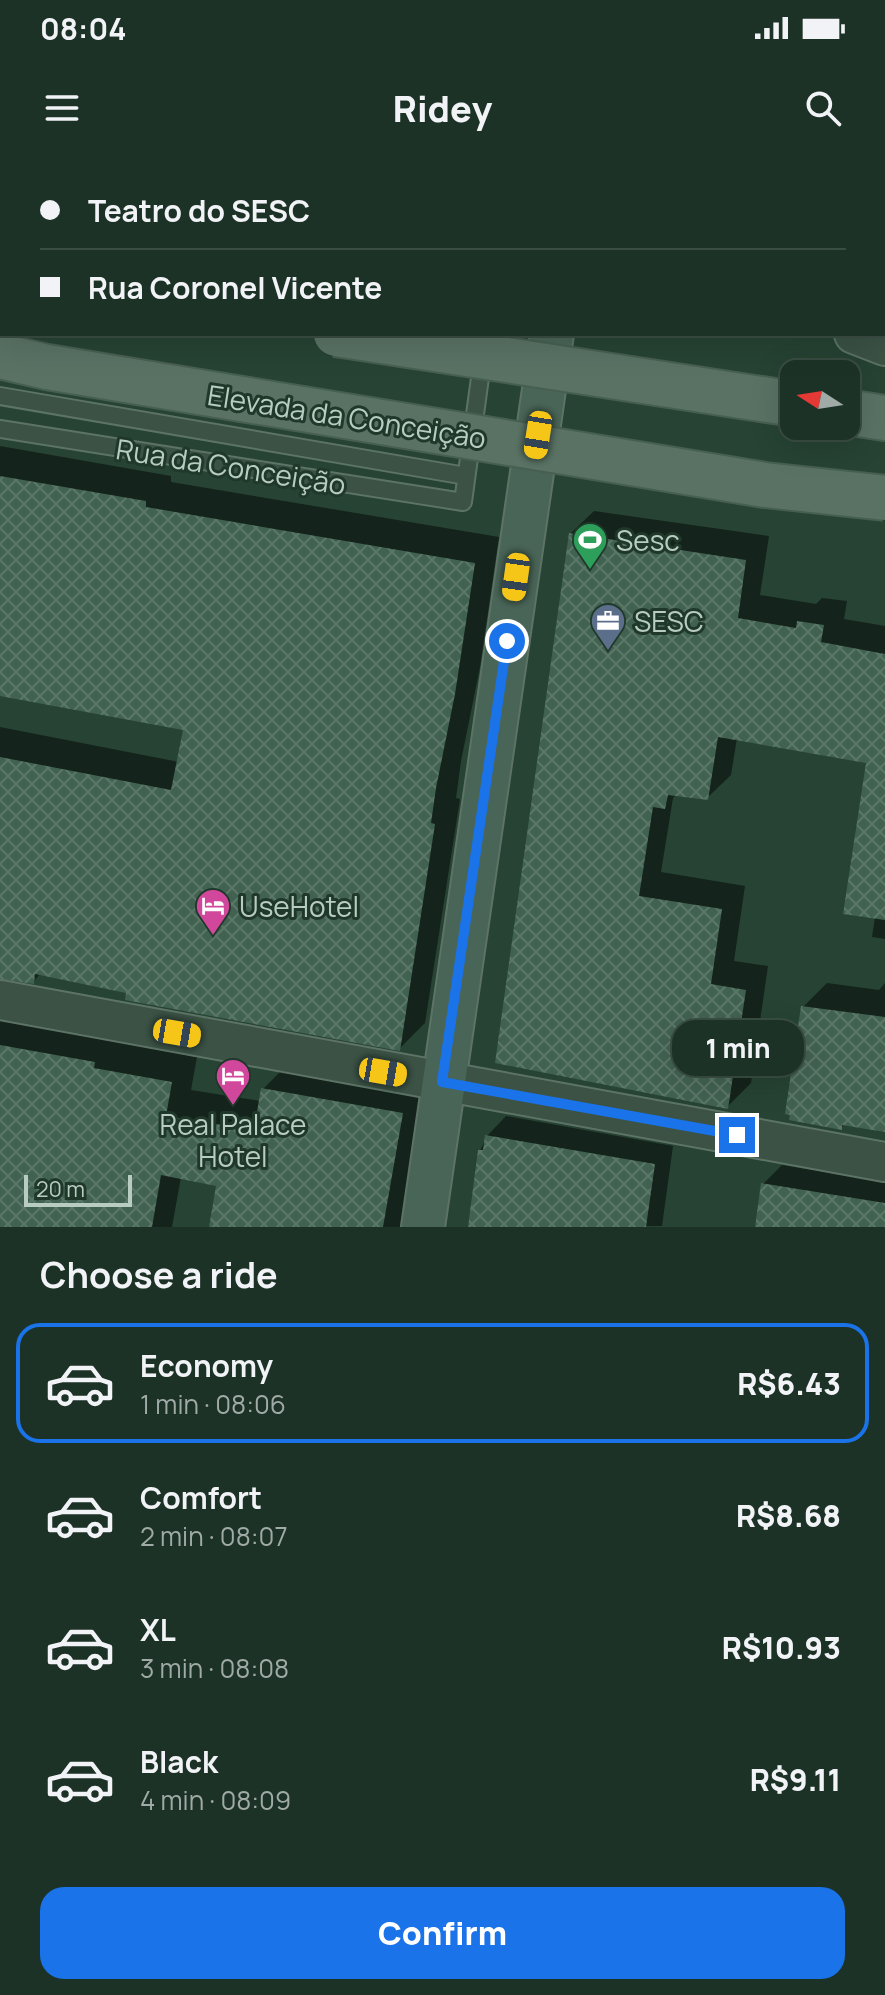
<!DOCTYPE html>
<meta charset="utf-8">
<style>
:root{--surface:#1c3226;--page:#253a2e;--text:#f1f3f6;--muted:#a0aaa7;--line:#3a4d43;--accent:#1a73e8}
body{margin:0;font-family:Manrope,sans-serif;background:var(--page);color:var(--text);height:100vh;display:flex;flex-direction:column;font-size:30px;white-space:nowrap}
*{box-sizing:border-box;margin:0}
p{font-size:26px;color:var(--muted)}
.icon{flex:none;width:44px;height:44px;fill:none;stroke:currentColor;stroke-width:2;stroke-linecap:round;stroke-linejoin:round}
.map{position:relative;height:1067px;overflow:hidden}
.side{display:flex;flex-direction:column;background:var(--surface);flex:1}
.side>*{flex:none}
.banner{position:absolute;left:0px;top:0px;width:886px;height:176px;box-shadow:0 8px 32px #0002,0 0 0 2px var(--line);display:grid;align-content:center;height:176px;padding:0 40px;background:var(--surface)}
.needle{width:52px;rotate:282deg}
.controls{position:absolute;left:780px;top:200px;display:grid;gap:16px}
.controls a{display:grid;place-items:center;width:80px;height:80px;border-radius:16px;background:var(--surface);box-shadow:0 8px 32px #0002,0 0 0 2px var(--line);font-size:40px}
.scale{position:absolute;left:24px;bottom:20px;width:108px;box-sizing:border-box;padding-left:8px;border:4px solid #b8ccc1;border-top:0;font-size:22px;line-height:28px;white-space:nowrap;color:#b8ccc1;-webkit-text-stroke:6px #1f382a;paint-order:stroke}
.end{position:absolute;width:36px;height:36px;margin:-18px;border:10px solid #1a73e8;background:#fff;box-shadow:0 0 0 4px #fff}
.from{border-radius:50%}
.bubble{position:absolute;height:56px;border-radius:24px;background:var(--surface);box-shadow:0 8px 32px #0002,0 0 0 2px var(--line);font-size:26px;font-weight:800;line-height:56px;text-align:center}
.car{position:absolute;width:24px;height:48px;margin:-24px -12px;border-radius:10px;box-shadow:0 0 6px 2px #0007;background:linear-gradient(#f5c518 24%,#345 0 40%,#f5c518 0 76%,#345 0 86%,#f5c518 0)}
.banner b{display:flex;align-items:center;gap:28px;height:76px;font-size:30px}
.banner b+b{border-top:2px solid var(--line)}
.banner i{width:20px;height:20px;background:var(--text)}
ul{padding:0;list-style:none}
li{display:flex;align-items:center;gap:24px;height:120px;margin:0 16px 12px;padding:0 24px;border:4px solid transparent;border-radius:24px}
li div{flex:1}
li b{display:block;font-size:30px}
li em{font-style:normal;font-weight:800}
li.active{border-color:var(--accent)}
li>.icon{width:72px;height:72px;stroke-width:1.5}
h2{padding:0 40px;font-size:36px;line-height:96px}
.action{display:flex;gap:16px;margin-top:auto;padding:16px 40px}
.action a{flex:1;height:92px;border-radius:24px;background:var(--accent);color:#fff;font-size:32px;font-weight:800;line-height:92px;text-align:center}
.status{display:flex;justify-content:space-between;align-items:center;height:56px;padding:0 40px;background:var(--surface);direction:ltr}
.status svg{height:22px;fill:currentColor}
header{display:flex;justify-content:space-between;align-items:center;height:104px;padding:0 40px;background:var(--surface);font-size:36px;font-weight:800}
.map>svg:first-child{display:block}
</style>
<div class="status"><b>08:04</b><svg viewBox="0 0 49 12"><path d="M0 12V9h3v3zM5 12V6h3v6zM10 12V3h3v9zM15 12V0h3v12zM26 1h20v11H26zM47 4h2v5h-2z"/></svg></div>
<header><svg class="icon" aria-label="menu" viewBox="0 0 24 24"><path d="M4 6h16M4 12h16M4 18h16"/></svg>Ridey<svg class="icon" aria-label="search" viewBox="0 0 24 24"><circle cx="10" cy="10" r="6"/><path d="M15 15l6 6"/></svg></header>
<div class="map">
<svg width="885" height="1067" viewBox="0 0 885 1067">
<defs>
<pattern id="building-cross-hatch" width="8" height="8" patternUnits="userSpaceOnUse" patternTransform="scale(2)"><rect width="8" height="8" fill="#426251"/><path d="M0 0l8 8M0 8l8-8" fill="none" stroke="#5b7768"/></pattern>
</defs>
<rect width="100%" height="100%" fill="#264333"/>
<path fill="#0007" d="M136,0H555V2Z
M622,0H748L622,2Z
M0,286L171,316V322L499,377L480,507L461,601L456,638L460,639L425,863L399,889L41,813L33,822L0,816V567L179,602L186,568L0,534Z
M594,351L769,376L760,435L816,444L822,438L847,441L844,459L885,466V779L872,777L875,757L868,601L737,578L731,615L707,638L677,634L673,638L661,712L745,726L734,801L768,806L751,923L727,947L498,902L570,374Z
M827,823L879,830L885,823V970L845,964L841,968L803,847Z
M0,856L120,877V882L197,897L191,930L261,941L263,929L289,903L428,927L403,1067H211L219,1024L181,1017L172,1067H0Z
M506,956L673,986L662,1066L473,1067L480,991L487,976Z
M782,1005L885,1022V1067H757L763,1024Z"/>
<path fill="url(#building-cross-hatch)" d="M0,316L146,341V347L475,403L455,534L436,628L431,663L435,664L400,891L125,840L126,833L35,814L34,824L0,819V597L171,630L183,570L0,536Z
M569,373L746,400L738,458L796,468L797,461L824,465L821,482L885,494V760L843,754L866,603L718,577L708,640L668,635L665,649L653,647L639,736L722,749L711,824L746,830L728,949L495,903Z
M801,846L885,857V972L842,965V970L789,960L790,955L785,954Z
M0,885L95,902L94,908L172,922L166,956L254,970L261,928L403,953L383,1067H209L216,1026L161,1015L152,1067H0Z
M485,975L655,1004L646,1067H468L478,990H483Z
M761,1023L885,1043V1067H755Z"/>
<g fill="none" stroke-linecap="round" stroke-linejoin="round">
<defs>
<path id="service" d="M0,66L2,67
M0,236L466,316
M0,269L463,342L486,174"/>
<path id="tertiary" d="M0,33L2,34
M854,174L885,186
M0,840L885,1002"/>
<path id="secondary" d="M575,2V0
M423,1067L552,174"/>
<path id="primary" d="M0,117L2,118
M846,252L885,258"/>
</defs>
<use href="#service" stroke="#5c7366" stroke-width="20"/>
<use href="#tertiary" stroke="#5c7366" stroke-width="42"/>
<use href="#secondary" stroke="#5c7366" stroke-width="46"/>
<use href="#primary" stroke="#475f51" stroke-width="48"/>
<use href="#service" stroke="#3b5245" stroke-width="16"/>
<use href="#tertiary" stroke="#3b5245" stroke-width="38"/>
<use href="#secondary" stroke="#496557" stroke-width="42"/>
<use href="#primary" stroke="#597264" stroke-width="44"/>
<defs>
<path id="primary-bridge" d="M336,174L794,244
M0,196L47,207L765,325L885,338"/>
</defs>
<use href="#primary-bridge" stroke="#475f51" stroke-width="48" stroke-linecap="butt"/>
<use href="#primary-bridge" stroke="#597264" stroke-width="44"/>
</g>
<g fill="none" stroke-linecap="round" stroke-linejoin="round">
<path stroke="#1a73e8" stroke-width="10" d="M507,481L442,922L737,975"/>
</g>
<defs>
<symbol id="stadium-pin" viewBox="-11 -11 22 30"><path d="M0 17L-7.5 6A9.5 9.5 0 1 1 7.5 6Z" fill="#2e9e5b" stroke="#1f382a"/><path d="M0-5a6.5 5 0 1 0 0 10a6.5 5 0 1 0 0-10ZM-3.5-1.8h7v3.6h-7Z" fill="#fff"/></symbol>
<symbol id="office-pin" viewBox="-11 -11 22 30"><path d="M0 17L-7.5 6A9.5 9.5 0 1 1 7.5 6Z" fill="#5c6f8a" stroke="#1f382a"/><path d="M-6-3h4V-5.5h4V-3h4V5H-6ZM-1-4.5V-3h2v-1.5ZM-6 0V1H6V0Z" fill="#fff"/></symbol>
<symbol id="hotel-pin" viewBox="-11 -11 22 30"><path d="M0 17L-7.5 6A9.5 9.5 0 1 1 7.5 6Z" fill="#d1479c" stroke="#1f382a"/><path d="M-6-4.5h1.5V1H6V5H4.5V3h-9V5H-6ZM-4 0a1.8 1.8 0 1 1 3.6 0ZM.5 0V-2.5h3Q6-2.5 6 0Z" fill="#fff"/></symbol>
</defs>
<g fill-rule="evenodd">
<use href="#stadium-pin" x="570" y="360" width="40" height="54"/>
<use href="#office-pin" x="588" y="441" width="40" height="54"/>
<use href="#hotel-pin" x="193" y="726" width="40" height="54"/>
<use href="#hotel-pin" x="213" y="896" width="40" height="54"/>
</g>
<g text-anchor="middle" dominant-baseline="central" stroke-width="6" stroke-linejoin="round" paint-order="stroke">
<g font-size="28" fill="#b8ccc1" stroke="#1f382a">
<text transform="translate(347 256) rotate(9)">Elevada da Conceição</text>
<text transform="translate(231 306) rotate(9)">Rua da Conceição</text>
</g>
<g font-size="28" fill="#b8ccc1" stroke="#1f382a" text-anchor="start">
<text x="616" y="380">Sesc</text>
<text x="634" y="461">SESC</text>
<text x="239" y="746">UseHotel</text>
<text x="233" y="964" text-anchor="middle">Real Palace<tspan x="233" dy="32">Hotel</tspan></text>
</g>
</g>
</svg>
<div class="controls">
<a><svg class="needle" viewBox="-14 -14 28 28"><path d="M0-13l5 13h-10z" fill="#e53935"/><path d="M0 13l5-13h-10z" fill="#a0aaa7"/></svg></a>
</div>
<div class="scale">20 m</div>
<i class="end from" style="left:507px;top:481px"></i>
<i class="end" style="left:737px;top:975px"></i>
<div class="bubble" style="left:672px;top:860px;width:132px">1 min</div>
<i class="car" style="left:538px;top:275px;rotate:189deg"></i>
<i class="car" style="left:516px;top:417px;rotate:188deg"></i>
<i class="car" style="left:177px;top:873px;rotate:100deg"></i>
<i class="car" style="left:383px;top:912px;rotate:100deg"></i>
<div class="banner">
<b><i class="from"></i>Teatro do SESC</b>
<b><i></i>Rua Coronel Vicente</b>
</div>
</div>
<section class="side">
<h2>Choose a ride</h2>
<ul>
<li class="active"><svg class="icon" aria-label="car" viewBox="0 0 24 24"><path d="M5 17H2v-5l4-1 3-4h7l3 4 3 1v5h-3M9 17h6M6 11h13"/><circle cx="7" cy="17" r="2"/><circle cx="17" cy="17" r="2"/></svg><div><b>Economy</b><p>1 min · 08:06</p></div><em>R$6.43</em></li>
<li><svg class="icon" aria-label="car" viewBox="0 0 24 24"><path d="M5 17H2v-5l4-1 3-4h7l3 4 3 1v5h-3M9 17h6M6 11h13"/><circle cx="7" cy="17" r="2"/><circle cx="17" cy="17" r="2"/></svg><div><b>Comfort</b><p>2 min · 08:07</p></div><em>R$8.68</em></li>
<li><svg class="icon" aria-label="car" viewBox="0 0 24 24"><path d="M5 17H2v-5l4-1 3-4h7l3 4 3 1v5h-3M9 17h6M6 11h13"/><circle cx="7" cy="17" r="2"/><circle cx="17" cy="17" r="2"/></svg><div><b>XL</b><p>3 min · 08:08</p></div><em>R$10.93</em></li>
<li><svg class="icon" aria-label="car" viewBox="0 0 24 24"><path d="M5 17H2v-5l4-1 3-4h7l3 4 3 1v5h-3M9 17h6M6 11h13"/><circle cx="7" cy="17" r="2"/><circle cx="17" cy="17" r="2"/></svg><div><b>Black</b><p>4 min · 08:09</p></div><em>R$9.11</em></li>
</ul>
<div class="action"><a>Confirm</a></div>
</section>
